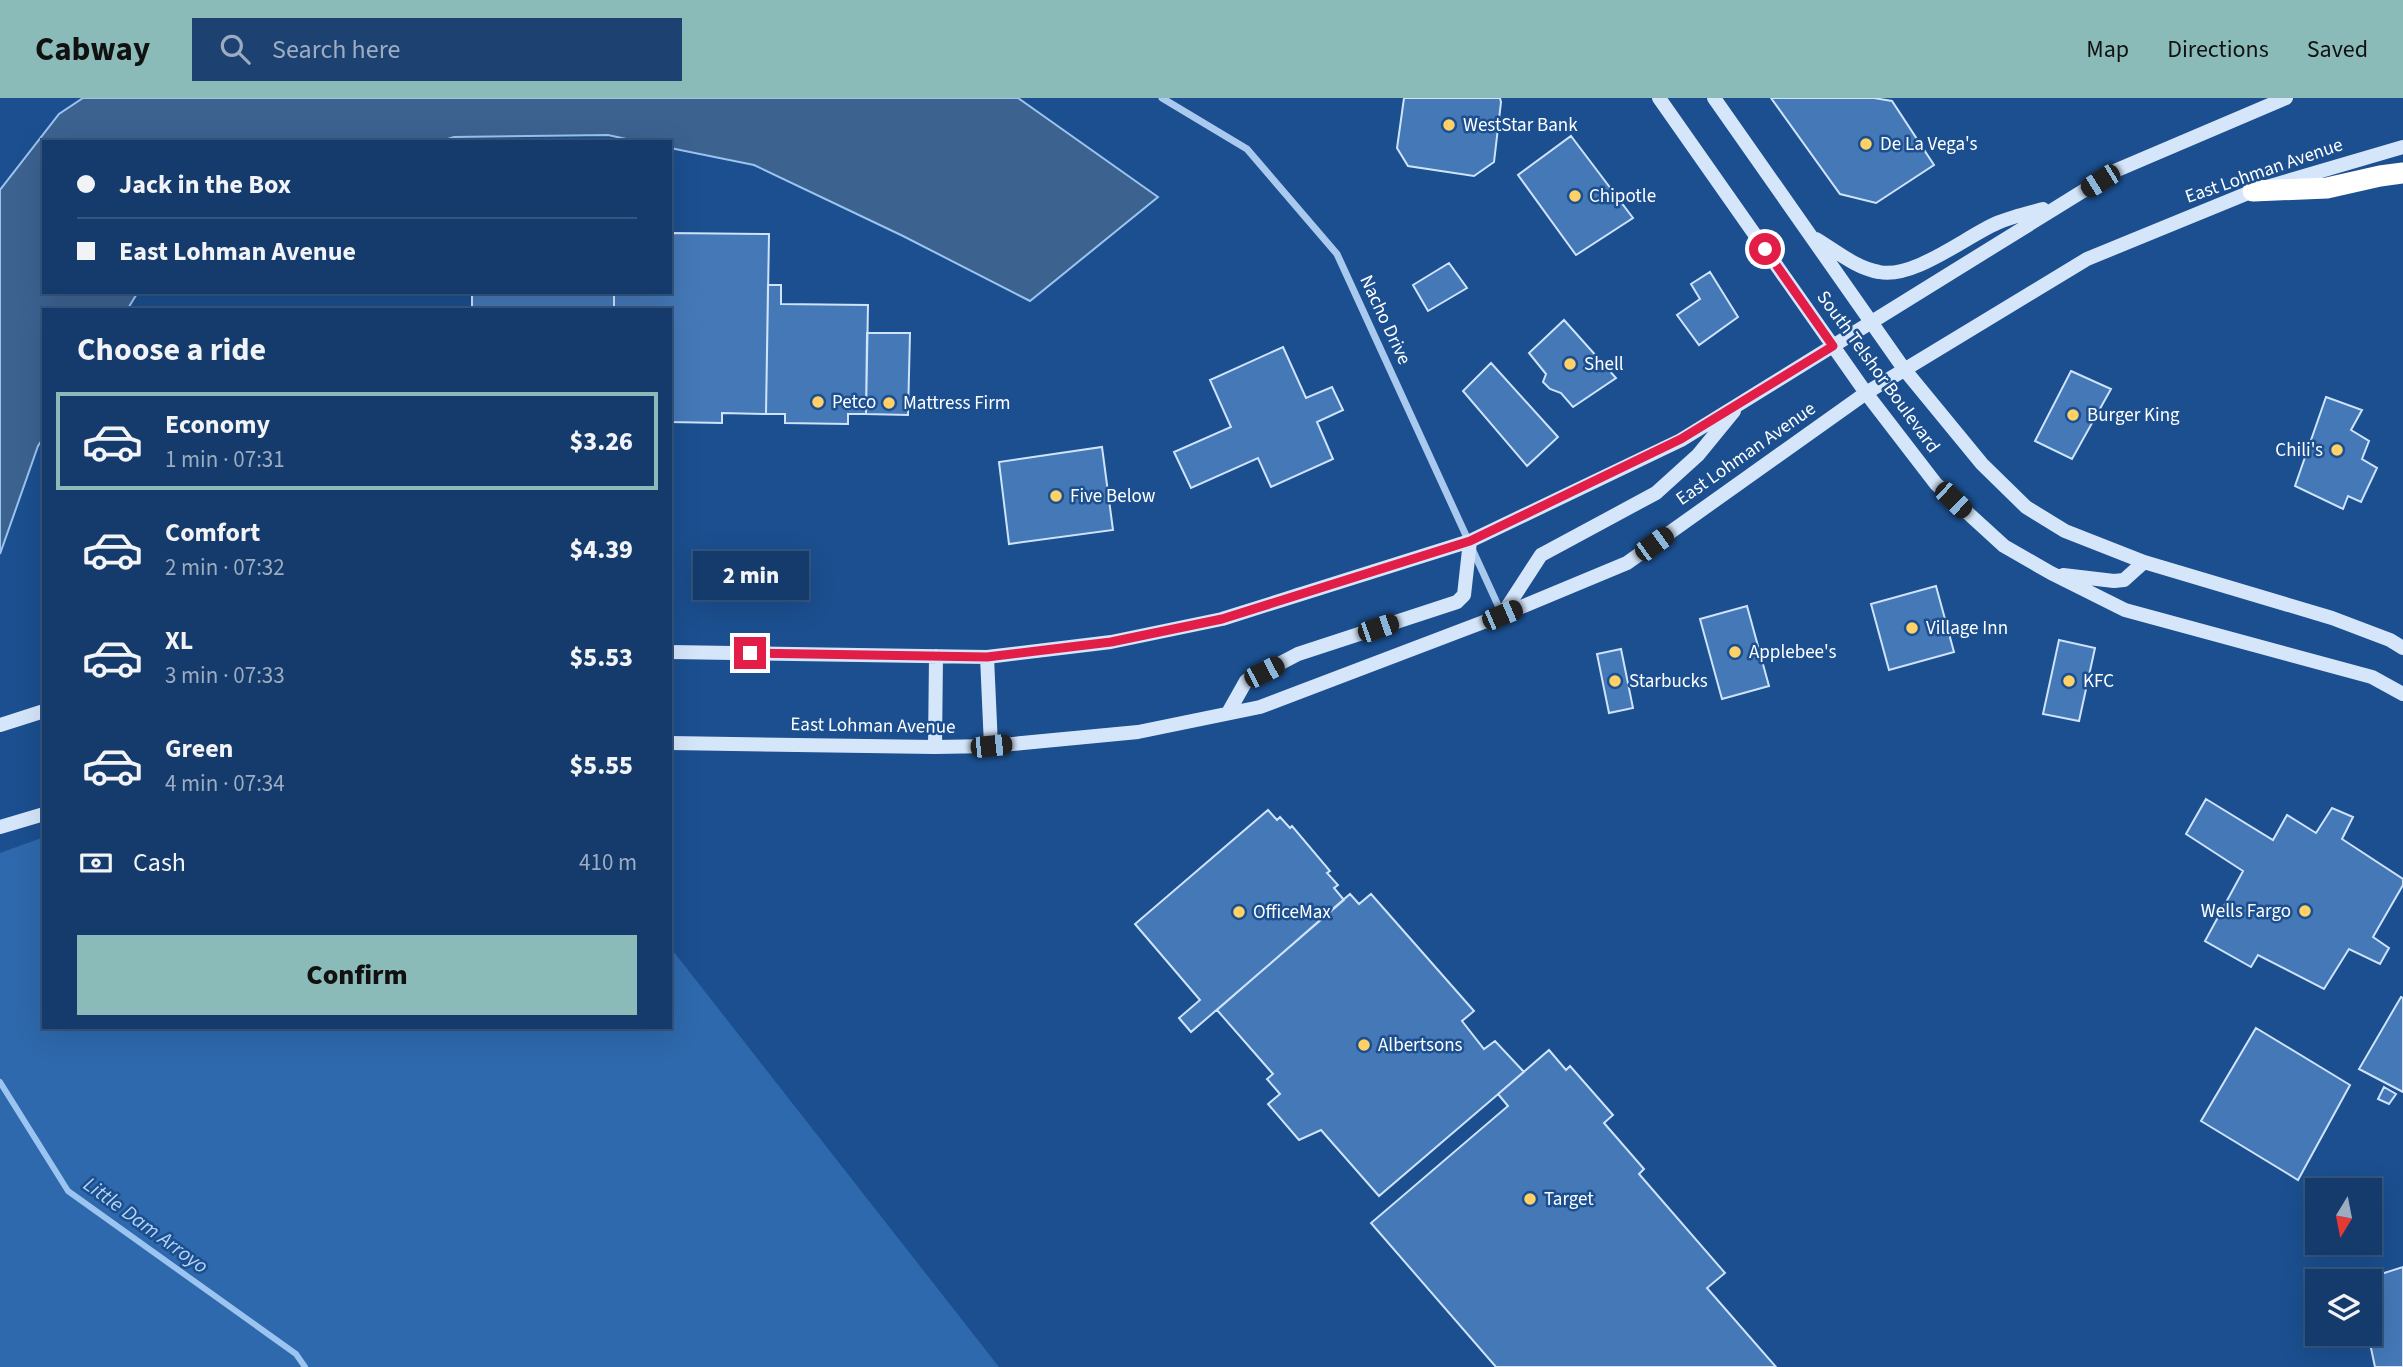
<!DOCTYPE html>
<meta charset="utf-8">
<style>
:root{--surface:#143b6b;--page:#1d4271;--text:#f1f3f6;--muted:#9dadc1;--line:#33557e;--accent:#8bbbb9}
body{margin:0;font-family:"Source Sans 3",sans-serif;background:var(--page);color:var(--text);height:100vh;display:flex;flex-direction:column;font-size:26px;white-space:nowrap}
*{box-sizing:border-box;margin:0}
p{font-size:23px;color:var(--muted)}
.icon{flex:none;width:38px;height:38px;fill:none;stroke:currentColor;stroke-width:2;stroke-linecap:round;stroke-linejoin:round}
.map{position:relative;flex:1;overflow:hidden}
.sheet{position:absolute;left:42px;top:210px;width:630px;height:721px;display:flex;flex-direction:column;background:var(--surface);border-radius:0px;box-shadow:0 7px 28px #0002,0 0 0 2px var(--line)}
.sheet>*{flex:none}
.hud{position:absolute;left:42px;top:42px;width:630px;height:154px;border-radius:0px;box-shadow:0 7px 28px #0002,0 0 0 2px var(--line);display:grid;align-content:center;height:154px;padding:0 35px;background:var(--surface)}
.needle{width:46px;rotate:190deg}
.controls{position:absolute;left:2305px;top:1080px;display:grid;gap:14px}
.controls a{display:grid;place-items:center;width:77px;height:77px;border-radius:0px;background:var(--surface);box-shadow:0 7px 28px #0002,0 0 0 2px var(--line);font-size:35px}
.end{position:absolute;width:32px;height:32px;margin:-16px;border:9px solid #e11d48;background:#fff;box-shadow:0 0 0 4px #fff}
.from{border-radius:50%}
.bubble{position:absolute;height:49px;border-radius:0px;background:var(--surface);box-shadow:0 7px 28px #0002,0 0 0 2px var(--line);font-size:23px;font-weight:800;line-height:49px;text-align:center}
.car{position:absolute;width:21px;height:42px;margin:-21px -10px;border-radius:9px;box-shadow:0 0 5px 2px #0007;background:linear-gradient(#222 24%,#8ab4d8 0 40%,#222 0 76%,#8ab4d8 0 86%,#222 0)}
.hud b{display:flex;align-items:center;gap:24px;height:66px;font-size:26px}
.hud b+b{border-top:2px solid var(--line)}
.hud i{width:18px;height:18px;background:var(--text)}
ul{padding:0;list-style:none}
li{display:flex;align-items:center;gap:21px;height:98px;margin:0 14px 10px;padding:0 21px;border:4px solid transparent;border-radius:0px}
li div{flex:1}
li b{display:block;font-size:26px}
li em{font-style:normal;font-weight:800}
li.active{border-color:var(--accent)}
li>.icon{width:63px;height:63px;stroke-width:1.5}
h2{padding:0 35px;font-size:32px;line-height:84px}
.pay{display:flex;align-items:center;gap:18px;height:77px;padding:0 35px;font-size:26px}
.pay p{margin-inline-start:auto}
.cta{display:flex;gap:14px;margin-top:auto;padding:14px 35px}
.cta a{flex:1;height:80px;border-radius:0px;background:var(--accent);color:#111;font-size:28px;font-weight:800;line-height:80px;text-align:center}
header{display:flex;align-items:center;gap:42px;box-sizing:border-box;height:98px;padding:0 35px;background:var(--accent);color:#111}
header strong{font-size:33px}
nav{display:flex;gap:38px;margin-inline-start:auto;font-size:24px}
.search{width:490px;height:63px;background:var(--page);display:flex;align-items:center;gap:18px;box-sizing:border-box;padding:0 24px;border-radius:0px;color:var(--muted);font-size:26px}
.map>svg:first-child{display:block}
</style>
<header>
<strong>Cabway</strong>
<div class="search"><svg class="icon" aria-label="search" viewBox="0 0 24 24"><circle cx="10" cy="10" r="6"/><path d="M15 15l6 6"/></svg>Search here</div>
<nav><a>Map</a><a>Directions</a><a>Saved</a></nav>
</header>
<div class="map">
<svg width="2403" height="1269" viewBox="0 0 2403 1269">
<rect width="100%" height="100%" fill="#1b4f8f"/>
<path fill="#2e69ad" d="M44,739V929H670V849L999,1269H0V755Z"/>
<path fill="#3c6290" stroke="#9cc4f0" stroke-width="2" d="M83,0H1018L1158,99L1030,203L903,138L754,67L670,50V44H640L608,37L454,39L438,44H44V194H138L127,212H44V339L38,348L0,456V92L59,16Z"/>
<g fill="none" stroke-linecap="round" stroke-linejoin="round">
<path stroke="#9cc4f0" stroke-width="6" d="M0,984L68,1093L296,1256L305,1269"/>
</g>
<path fill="#4478b7" stroke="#cfe3fa" stroke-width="2" d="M1404,0H1500L1501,4L1494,64L1474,78L1408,68L1397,50Z
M1771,0H1874L1892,3L1934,67L1876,105L1840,96Z
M1571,38L1633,120L1576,157L1518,77Z
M670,135L769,136L766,316L722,315V325L670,324V212H614V194H670Z
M1449,165L1467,190L1428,213L1413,187Z
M1710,174L1738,219L1699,247L1677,217L1700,201L1691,186Z
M768,187H781V206L868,207L866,316H848V326L785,325V316H766Z
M472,194H614V212H472Z
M1564,222L1616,280L1573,309L1561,295L1550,291L1543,284L1546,276L1529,255Z
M867,235H910L908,317L866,316Z
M1283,249L1306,300L1332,289L1343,312L1317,324L1333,361L1271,389L1258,360L1191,390L1174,354L1231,329L1210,282Z
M1491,265L1558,339L1527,368L1463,293Z
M2071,273L2111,291L2072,361L2035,343Z
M2326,299L2362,312L2351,332L2369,343L2362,361L2377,370L2361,404L2348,398L2343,411L2295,388Z
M1102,349L1113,432L1009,446L999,364Z
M1936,488L1954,554L1889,572L1871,506Z
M1747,508L1769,588L1722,601L1700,521Z
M2059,542L2095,550L2079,623L2043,616Z
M1621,551L1633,610L1609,615L1597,556Z
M2206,701L2273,742L2287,717L2316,735L2332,710L2353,719L2342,741L2403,781V787L2373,839L2389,850L2380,866L2349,851L2324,891L2258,857L2251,869L2205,843L2243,773L2186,736Z
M1268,712L1277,722L1280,719L1290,730L1292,728L1330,773L1327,775L1338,787L1334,790L1344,802L1191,934L1179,920L1200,902L1135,826Z
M1350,796L1359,806L1371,796L1474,913L1462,923L1484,951L1495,943L1524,974L1379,1098L1321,1032L1299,1042L1268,1006L1280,996L1267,981L1273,976L1217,912Z
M2401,899L2403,900V994L2359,971Z
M2256,930L2350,987L2298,1082L2201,1023Z
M1549,952L1566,972L1570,968L1613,1017L1604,1025L1644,1071L1639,1076L1725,1175L1707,1190L1776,1269H1496L1371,1125L1508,1008L1498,996Z
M2384,989L2396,996L2389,1006L2378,1001Z
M2403,1169V1269H2375L2368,1236H2370V1183H2359Z"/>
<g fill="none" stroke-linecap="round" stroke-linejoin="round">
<path stroke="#a9c9ee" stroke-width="7" d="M1162,0L1247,51L1337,156L1502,516"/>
<path stroke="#d6e6fa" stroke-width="14" d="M1659,0L1866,295L1936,386L2004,448L2051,475L2125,512L2372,579L2403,596
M1714,0L1904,271L1982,366L2026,409L2065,433L2144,464L2332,520L2390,542L2403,550
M1816,141C1836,153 1856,170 1879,174C1914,181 1965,139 1997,125C2011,119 2028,115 2043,111
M2063,477L2114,483L2124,482L2144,464
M1502,517L1541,457L1656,395L1698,357L1734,313
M670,554L987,559L1111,544L1222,521L1470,443L1681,342L2117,72L2286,0
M987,559L991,648
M1228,615L1246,583L1298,556L1457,504L1464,497L1470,443
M0,627L44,613
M670,645L935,649L991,648L1138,634L1260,609L1502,517L1627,465L1866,295L2087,161L2253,93L2403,49
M935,649L936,558
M0,729L44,716"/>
<path stroke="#fff" stroke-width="21" d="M2253,93L2327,90L2380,78L2403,75"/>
</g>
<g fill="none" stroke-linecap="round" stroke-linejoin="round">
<path stroke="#e11d48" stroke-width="9" d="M750,555L987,559L1111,544L1222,521L1470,443L1681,341L1833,248L1765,151"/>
</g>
<g fill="#ffd166" stroke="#1b4f8f" stroke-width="2.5">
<circle cx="1449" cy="27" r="7"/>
<circle cx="1866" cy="46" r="7"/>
<circle cx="1575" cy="98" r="7"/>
<circle cx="1570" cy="266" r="7"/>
<circle cx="818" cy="304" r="7"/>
<circle cx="889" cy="305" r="7"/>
<circle cx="2073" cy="317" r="7"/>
<circle cx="2337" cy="352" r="7"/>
<circle cx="1056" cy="398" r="7"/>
<circle cx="1912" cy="530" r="7"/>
<circle cx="1735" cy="554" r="7"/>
<circle cx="1615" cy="583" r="7"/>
<circle cx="2069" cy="583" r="7"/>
<circle cx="2305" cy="813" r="7"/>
<circle cx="1239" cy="814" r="7"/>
<circle cx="1364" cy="947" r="7"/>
<circle cx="1530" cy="1101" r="7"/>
</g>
<g text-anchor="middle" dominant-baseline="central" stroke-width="5" stroke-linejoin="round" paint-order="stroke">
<g font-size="19" fill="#fff" stroke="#1b4f8f" text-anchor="start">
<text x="1463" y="27">WestStar Bank</text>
<text x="1880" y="46">De La Vega's</text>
<text x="1589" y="98">Chipotle</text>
<text x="1584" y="266">Shell</text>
<text x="832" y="304">Petco</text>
<text x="903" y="305">Mattress Firm</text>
<text x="2087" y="317">Burger King</text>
<text x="2323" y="352" text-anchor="end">Chili's</text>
<text x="1070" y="398">Five Below</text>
<text x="1926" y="530">Village Inn</text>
<text x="1749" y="554">Applebee's</text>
<text x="1629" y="583">Starbucks</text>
<text x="2083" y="583">KFC</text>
<text x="2291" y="813" text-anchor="end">Wells Fargo</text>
<text x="1253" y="814">OfficeMax</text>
<text x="1378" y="947">Albertsons</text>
<text x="1544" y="1101">Target</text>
</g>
<g font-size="19" fill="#fff" stroke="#1b4f8f">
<text transform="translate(2264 73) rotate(-19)">East Lohman Avenue</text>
<text transform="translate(1385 222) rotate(65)">Nacho Drive</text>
<text transform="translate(1878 274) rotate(54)">South Telshor Boulevard</text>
<text transform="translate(1746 356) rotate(-35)">East Lohman Avenue</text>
<text transform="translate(873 628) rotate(1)">East Lohman Avenue</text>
</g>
<g font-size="21" font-style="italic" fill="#b5d3f5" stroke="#1b4f8f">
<text transform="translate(146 1127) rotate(36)">Little Dam Arroyo</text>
</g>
</g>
</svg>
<div class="controls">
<a><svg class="needle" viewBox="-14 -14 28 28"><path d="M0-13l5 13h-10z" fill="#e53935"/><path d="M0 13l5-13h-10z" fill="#9dadc1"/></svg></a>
<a><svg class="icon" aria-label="layers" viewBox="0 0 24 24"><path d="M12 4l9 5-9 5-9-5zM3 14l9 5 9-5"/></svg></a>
</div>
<i class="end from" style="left:1765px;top:151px"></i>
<i class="end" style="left:750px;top:555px"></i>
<div class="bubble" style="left:693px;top:453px;width:116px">2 min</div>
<i class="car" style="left:2100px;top:83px;rotate:238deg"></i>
<i class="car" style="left:1953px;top:402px;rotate:134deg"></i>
<i class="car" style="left:1654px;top:446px;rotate:54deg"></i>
<i class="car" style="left:1502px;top:517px;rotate:67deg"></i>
<i class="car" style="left:1378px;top:530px;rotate:71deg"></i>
<i class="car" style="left:1264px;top:574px;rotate:63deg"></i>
<i class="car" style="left:991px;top:648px;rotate:84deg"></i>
<div class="hud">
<b><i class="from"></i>Jack in the Box</b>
<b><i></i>East Lohman Avenue</b>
</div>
<section class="sheet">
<h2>Choose a ride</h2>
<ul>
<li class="active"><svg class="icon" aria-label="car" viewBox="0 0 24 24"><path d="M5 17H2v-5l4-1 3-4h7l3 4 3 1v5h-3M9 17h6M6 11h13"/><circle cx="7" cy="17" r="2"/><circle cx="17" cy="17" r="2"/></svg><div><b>Economy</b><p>1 min · 07:31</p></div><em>$3.26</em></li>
<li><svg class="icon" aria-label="car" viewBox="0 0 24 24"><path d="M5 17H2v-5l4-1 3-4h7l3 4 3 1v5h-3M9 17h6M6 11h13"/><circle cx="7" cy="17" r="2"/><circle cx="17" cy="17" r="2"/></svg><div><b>Comfort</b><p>2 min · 07:32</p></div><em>$4.39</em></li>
<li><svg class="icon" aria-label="car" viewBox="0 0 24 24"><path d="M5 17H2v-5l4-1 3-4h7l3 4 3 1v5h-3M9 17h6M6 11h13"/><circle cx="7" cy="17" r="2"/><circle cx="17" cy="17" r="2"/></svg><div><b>XL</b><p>3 min · 07:33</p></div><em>$5.53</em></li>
<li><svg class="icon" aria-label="car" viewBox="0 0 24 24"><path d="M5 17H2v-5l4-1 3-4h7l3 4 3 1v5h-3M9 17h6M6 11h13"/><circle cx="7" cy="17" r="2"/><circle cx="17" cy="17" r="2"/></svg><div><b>Green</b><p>4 min · 07:34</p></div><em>$5.55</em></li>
</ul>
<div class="pay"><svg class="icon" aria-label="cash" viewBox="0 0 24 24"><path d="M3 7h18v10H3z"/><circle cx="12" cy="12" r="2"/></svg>Cash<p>410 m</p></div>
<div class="cta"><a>Confirm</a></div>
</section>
</div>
